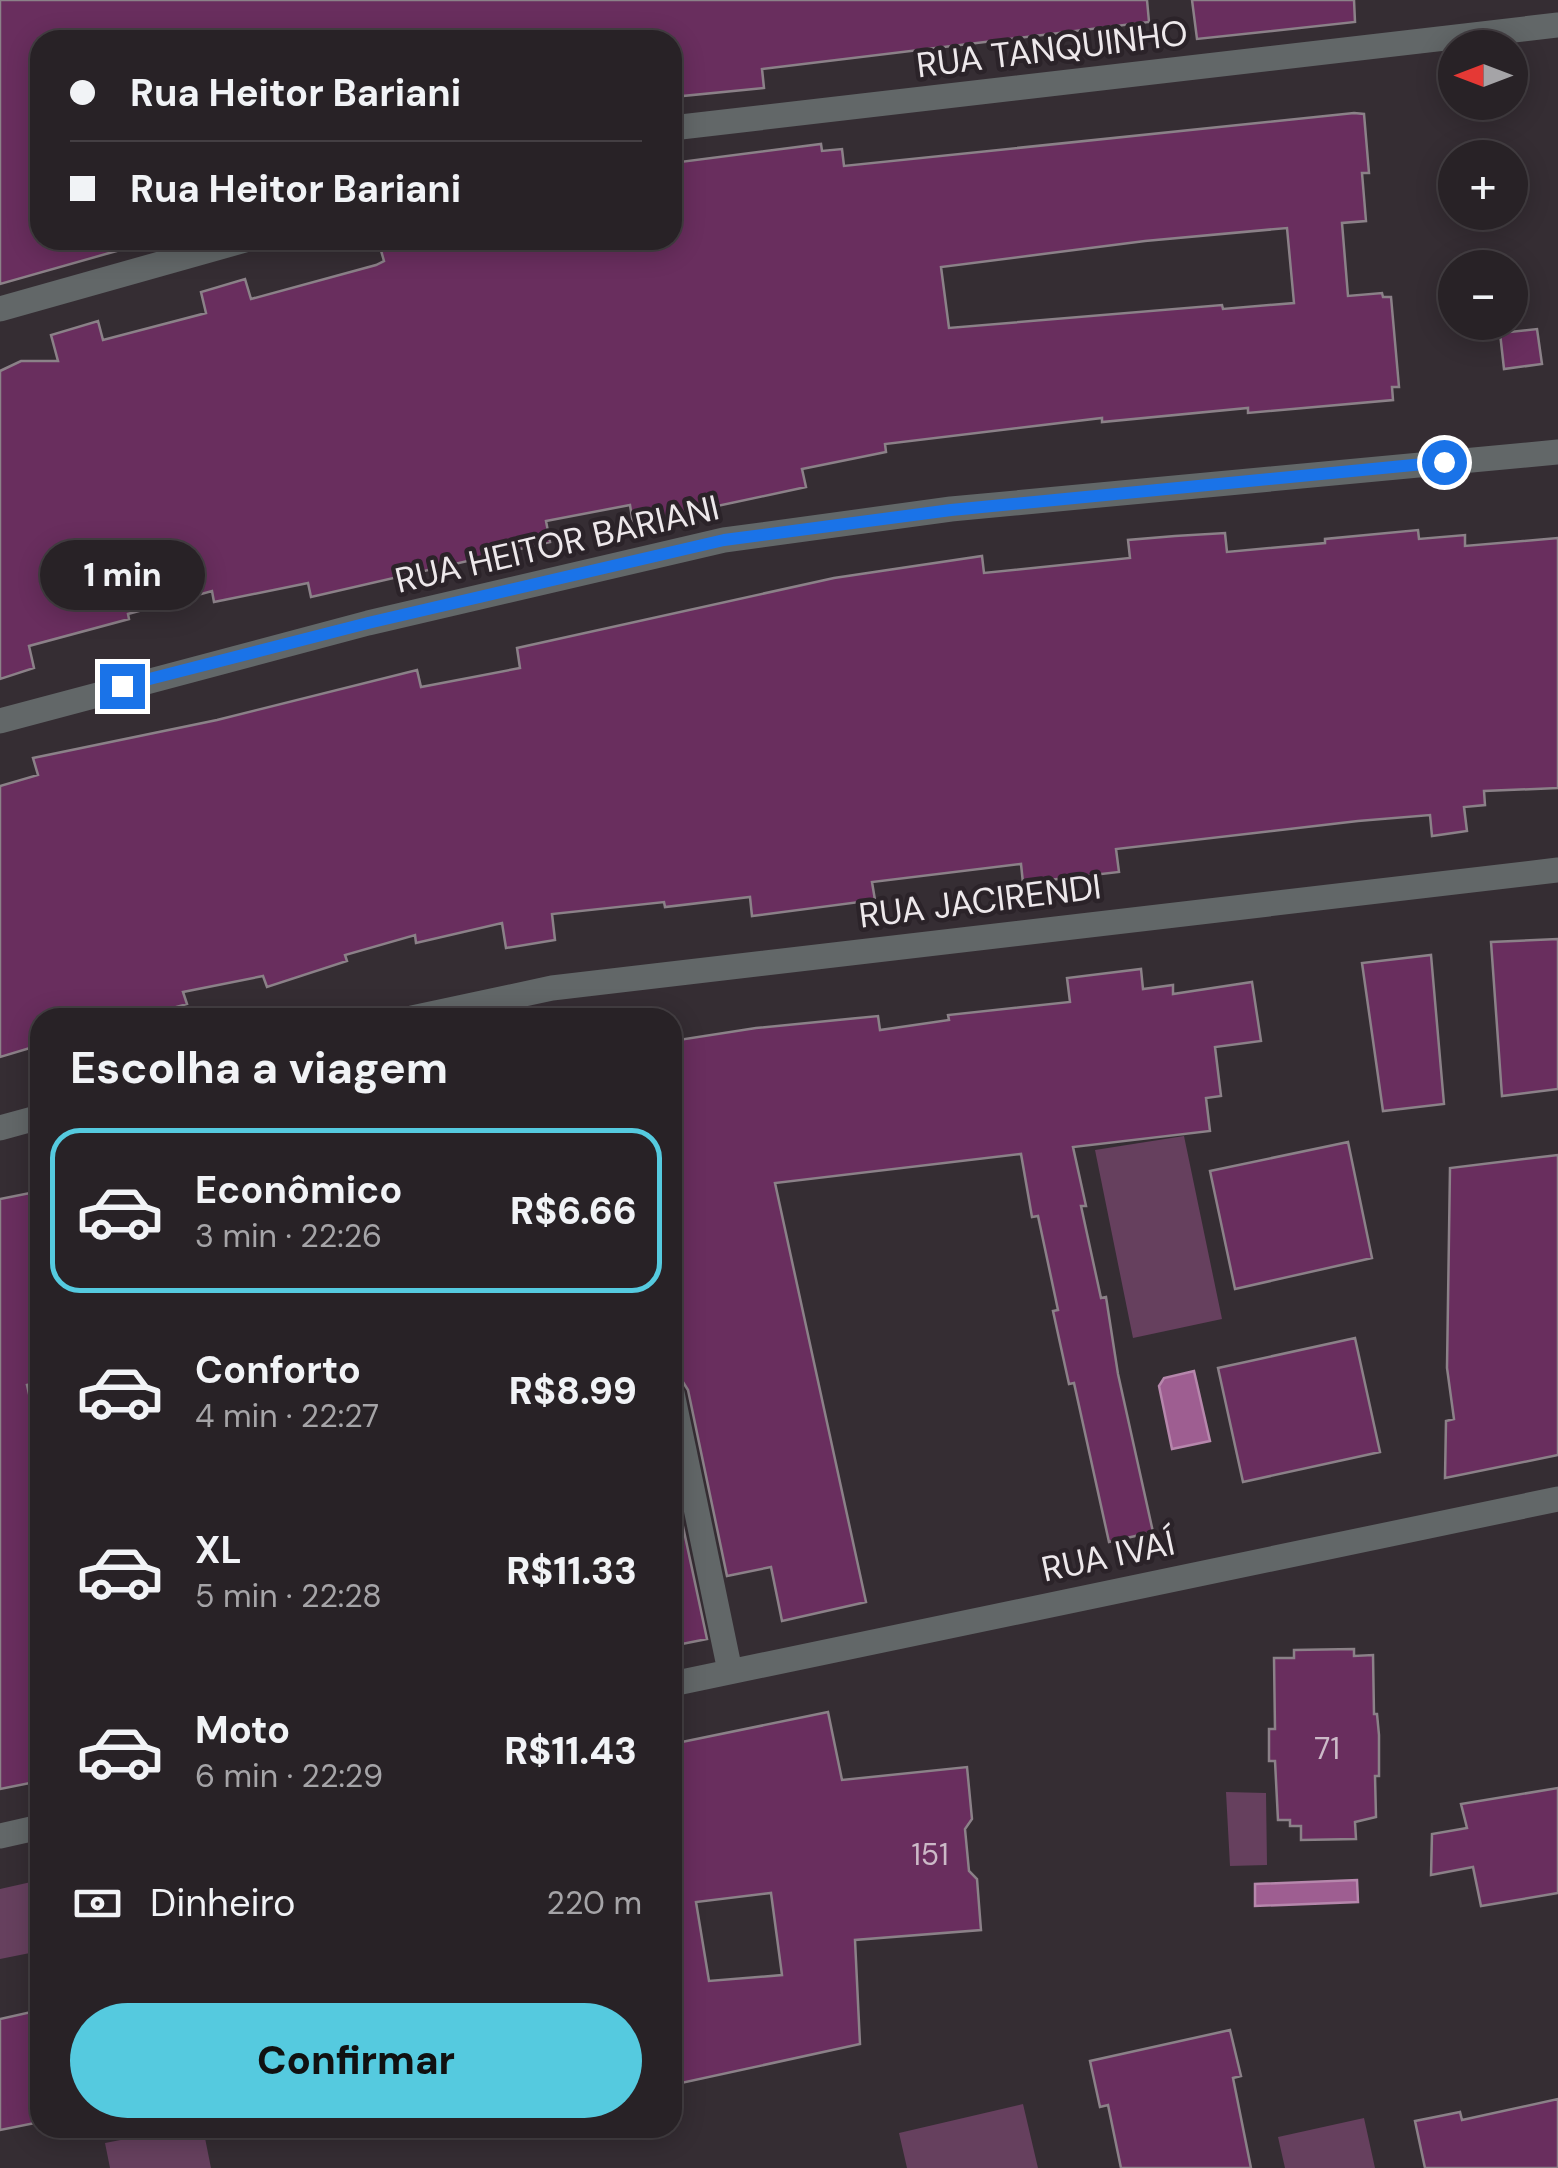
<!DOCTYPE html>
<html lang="pt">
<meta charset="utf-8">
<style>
:root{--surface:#282226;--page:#302a2e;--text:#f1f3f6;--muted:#a5a4a7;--line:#443f43;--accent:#55cadf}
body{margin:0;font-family:"DM Sans",sans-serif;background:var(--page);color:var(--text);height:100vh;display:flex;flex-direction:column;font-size:38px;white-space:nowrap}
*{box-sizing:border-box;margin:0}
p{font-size:32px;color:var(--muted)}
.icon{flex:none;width:55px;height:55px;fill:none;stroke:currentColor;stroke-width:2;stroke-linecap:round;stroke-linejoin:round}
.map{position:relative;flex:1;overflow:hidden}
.side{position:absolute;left:30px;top:1008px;width:652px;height:1130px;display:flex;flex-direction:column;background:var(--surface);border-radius:30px;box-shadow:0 5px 25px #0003,0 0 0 2px var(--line)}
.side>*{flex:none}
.top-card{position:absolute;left:30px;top:30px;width:652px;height:220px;border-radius:30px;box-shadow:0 5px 25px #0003,0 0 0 2px var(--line);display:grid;align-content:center;height:220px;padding:0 40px;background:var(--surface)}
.needle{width:65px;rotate:270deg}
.controls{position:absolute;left:1438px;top:30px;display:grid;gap:20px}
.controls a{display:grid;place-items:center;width:90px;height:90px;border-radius:50%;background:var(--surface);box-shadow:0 5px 25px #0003,0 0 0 2px var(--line);font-size:50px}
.end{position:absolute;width:45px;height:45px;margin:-22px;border:12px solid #1a73e8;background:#fff;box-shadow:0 0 0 5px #fff}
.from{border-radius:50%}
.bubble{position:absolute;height:70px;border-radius:35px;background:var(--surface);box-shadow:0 5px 25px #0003,0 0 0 2px var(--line);font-size:32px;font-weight:800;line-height:70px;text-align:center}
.top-card b{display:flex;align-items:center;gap:35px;height:95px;font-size:38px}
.top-card b+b{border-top:2px solid var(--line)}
.top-card i{width:25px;height:25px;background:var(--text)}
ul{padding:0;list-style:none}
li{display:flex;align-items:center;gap:30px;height:165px;margin:0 20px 15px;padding:0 20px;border:5px solid transparent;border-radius:30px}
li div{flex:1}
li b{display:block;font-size:38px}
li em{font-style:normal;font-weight:800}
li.selected{border-color:var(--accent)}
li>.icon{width:90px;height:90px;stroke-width:1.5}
h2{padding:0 40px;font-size:45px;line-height:120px}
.pay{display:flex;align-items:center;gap:25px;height:110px;padding:0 40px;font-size:38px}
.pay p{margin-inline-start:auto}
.cta{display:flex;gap:20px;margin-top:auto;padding:20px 40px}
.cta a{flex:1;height:115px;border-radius:60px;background:var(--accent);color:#111;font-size:40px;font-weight:800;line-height:115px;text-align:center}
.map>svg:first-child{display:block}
</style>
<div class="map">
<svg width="1558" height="2168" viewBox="0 0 1558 2168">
<rect width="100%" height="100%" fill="#352d33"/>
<path fill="#66405e" d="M1184,1136L1222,1319L1133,1338L1095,1150Z
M1226,1792L1266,1793L1267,1865L1230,1866Z
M40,1880V1951L0,1959V1889Z
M1023,2104L1038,2168H907L899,2133Z
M1364,2118L1375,2168H1285L1278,2137Z
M182,2128H203L211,2168H110L105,2143Z"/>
<path fill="#9e5e91" stroke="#b687ac" stroke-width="2.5" d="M1194,1371L1210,1441L1172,1449L1159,1386L1164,1378Z
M1357,1880L1358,1902L1255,1906V1884Z"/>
<path fill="#692e5e" stroke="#8b8188" stroke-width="2.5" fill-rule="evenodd" d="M0,0H1147L1149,22L762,69L764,88L672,97V40H40V240H118L120,250L0,284Z
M1192,0H1354L1355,22L1197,39Z
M1354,113L1364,114L1369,173H1362L1366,221L1342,223L1348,296L1382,293L1383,297H1391L1399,387H1392L1393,400L1248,413V408L1102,422V418L885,444L886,452L802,469L806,487L633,524L630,505L546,521L550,542L311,597L308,583L214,602L212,591L128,614L129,619L29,646L34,668L0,679V371L21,361H58L51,335L98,321L103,340L206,313L201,292L245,279L251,299L376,265L384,261L378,240H672V163L821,144L822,151L842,149L844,166ZM1287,228L1294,303L1223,309L1222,305L949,328L941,267L1145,241Z
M1537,329L1542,364L1504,369L1500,333Z
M1418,530L1419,539L1465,535V546L1558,538V788L1484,791L1485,805L1464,807L1467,831L1432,836L1430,815L1358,821L1116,849L1119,872L1023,883L1021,864L872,882L875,900L752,916L750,897L665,907L664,902L552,914L555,940L506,948L502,923L416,943L415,935L345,955L347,961L267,987L263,976L183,992L187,1004L138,1018H40V1045L0,1057V786L38,775L33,758L217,720L417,670L421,687L520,668L517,648L834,578L982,556L984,573L1130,558L1128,540L1175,536L1225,533L1227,552L1325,543V539Z
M1558,939V1089L1502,1096L1491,942Z
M1431,955L1444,1104L1383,1111L1362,963Z
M1141,969L1143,989L1173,985V994L1252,982L1261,1041L1215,1047L1221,1096L1206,1098L1210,1131L1073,1147L1086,1206H1081L1101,1298L1106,1297L1118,1374L1153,1532L1109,1542L1074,1383L1069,1384L1053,1311L1058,1310L1038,1216L1032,1217L1021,1154L775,1183L866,1602L782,1621L771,1567L727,1576L688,1390L683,1382L672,1377V1041L756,1028L878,1016L880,1030L949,1020L948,1015L1070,1002L1067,978Z
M1348,1142L1372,1258L1235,1289L1210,1171Z
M1558,1155V1455L1445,1478L1446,1421L1454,1419L1447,1368L1450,1168Z
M40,1191V1382L27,1385L40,1443V1781L0,1789V1199Z
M1355,1338L1380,1452L1243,1482L1218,1368Z
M672,1475L707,1639L672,1646Z
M1354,1649V1656L1373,1655L1374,1714H1377L1379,1735V1776H1375L1376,1817L1355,1822L1356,1839L1301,1840V1826H1290V1820H1278L1275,1761H1269V1729H1275L1274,1658H1294V1650Z
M828,1712L842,1780L967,1767L972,1819L965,1829L969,1871L977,1879L981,1930L855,1940L860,2044L672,2085V1744ZM771,1893L782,1975L709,1981L696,1902Z
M1558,1788V1893L1481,1906L1473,1867L1431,1875L1432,1834L1467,1828L1461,1804Z
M40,2010V2122L0,2130V2019Z
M1230,2030L1241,2076L1233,2078L1251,2168H1121L1108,2105L1100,2107L1090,2061Z
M1558,2099V2168H1425L1415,2121L1460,2112L1462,2120Z"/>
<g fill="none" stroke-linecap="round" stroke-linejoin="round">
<path stroke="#626768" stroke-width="25" d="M672,128L1558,25
M0,309L245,240
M0,721L368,623L724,540L951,509L1558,452
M412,1018L552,988L1558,870
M0,1128L40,1117
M672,1393L730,1671
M672,1684L1558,1499
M0,1836L40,1827"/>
</g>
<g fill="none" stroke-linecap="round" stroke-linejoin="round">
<path stroke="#1a73e8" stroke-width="12" d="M122,686L368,623L724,540L951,510L1444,462"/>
</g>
<g text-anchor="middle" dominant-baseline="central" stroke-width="9" stroke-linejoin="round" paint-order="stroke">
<g font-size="30" fill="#ccbac8">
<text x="1327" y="1748">71</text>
<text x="930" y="1854">151</text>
</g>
<g font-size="35" fill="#ede8eb" stroke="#2b2329">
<text transform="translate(1052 49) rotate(-7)">RUA TANQUINHO</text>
<text transform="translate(557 544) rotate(-13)">RUA HEITOR BARIANI</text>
<text transform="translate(980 901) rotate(-7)">RUA JACIRENDI</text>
<text transform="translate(1108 1556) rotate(-12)">RUA IVAÍ</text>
</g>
</g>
</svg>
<div class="controls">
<a><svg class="needle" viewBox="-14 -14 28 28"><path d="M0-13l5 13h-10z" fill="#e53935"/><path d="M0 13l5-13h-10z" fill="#a5a4a7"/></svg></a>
<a>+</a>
<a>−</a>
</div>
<i class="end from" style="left:1444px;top:462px"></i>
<i class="end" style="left:122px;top:686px"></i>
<div class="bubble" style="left:40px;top:540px;width:165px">1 min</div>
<div class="top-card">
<b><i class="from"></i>Rua Heitor Bariani</b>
<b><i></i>Rua Heitor Bariani</b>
</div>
<section class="side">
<h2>Escolha a viagem</h2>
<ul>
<li class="selected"><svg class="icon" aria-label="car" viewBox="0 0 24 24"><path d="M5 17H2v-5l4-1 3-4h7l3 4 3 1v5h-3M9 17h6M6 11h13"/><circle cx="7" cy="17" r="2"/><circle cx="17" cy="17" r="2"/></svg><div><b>Econômico</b><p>3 min · 22:26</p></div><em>R$6.66</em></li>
<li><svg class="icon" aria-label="car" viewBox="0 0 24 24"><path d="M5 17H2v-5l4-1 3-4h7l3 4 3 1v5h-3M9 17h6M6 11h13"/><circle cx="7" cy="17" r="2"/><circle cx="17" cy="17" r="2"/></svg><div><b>Conforto</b><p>4 min · 22:27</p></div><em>R$8.99</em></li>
<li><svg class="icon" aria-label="car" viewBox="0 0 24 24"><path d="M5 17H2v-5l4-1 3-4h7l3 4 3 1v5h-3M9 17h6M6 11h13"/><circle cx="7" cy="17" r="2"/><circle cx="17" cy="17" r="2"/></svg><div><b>XL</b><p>5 min · 22:28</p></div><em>R$11.33</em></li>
<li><svg class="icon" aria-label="car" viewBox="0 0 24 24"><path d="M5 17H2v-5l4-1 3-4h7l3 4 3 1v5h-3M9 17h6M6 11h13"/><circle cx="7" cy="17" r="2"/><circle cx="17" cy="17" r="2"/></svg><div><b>Moto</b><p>6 min · 22:29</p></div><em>R$11.43</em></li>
</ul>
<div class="pay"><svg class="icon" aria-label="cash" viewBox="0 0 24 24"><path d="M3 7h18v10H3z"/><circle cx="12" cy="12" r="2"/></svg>Dinheiro<p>220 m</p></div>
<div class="cta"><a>Confirmar</a></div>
</section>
</div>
